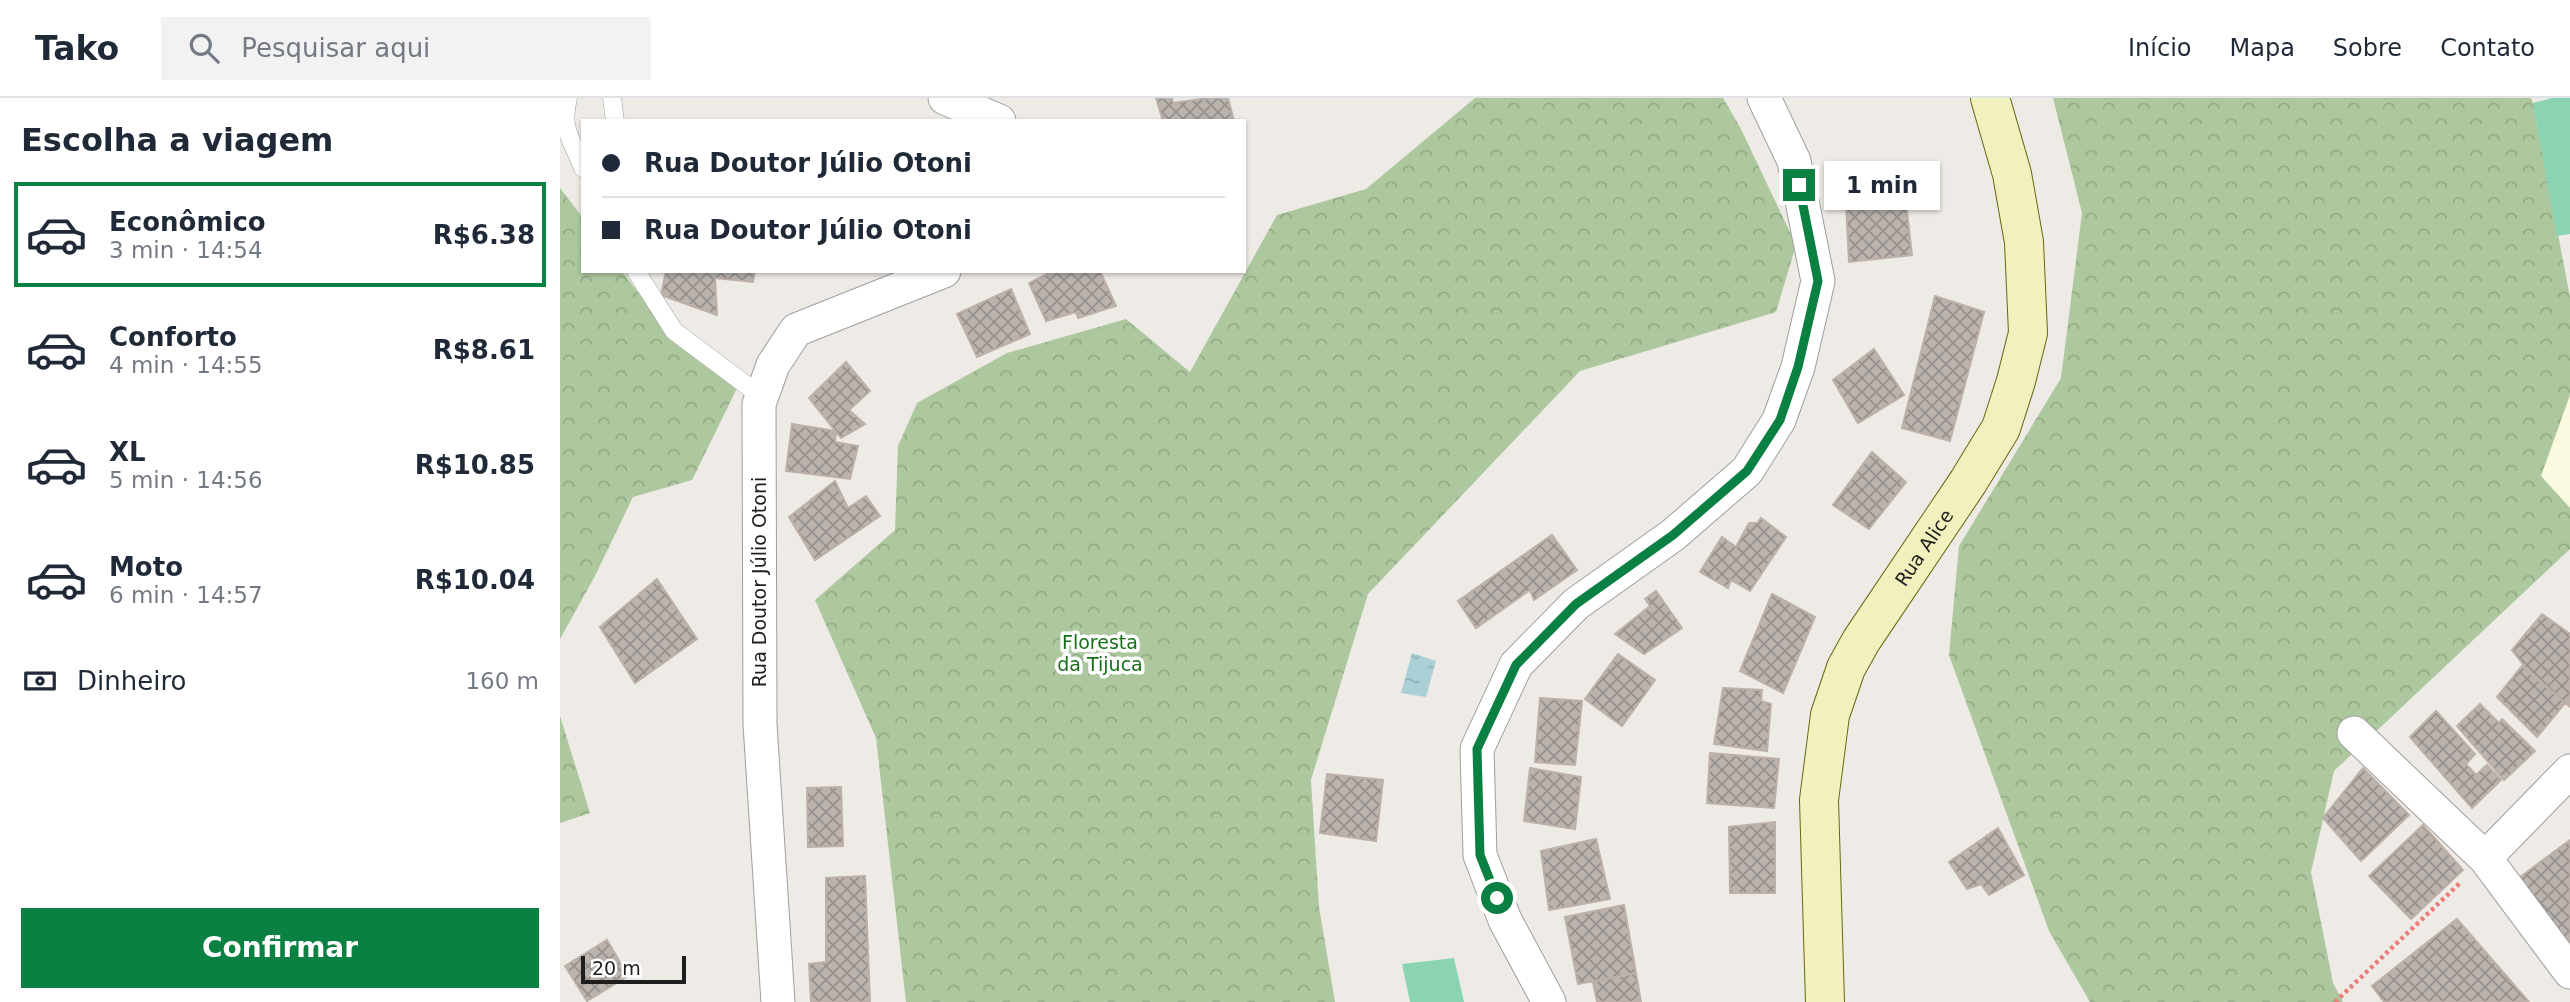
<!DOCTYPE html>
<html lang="pt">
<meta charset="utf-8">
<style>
:root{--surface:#fff;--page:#f2f2f3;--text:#1f2937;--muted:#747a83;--line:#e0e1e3;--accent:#0b8043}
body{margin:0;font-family:"DejaVu Sans",sans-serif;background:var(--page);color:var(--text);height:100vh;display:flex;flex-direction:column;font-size:26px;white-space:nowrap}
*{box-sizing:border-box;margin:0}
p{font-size:23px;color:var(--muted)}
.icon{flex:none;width:38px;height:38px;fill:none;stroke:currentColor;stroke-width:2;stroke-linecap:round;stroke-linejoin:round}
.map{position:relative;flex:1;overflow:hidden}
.drawer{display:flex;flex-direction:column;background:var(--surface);width:560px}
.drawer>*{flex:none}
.guide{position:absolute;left:21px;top:21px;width:665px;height:154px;border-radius:0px;box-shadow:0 2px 5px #0004;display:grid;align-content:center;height:154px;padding:0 21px;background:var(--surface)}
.scale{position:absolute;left:21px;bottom:18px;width:105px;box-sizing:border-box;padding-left:7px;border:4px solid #1e1e1e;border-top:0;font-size:19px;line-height:24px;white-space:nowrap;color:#1e1e1e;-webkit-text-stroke:5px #fff;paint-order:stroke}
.end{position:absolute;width:32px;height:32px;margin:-16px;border:9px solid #0b8043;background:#fff;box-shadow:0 0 0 4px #fff}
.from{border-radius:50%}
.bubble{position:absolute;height:49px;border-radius:0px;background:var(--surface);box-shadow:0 2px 5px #0004;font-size:23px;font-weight:700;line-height:49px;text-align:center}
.guide b{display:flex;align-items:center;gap:24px;height:66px;font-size:26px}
.guide b+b{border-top:2px solid var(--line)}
.guide i{width:18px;height:18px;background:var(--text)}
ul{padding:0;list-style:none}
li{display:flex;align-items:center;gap:21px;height:105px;margin:0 14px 10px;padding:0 7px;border:4px solid transparent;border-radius:0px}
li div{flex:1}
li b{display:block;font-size:26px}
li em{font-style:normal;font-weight:700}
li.on{border-color:var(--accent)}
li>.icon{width:63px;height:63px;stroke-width:1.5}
h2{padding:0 21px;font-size:32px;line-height:84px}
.pay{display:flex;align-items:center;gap:18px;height:77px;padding:0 21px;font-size:26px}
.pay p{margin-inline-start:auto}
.cta{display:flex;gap:14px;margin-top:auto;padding:14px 21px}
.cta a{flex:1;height:80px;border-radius:0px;background:var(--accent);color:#fff;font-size:28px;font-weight:700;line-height:80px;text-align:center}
header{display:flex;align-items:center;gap:42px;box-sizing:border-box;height:98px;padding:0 35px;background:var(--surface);border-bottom:2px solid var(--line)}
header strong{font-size:33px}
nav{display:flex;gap:38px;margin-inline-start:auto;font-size:24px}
.search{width:490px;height:63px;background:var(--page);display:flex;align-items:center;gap:18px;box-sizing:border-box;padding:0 24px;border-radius:0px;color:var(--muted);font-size:26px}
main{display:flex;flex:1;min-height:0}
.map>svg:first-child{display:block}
</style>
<header>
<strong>Tako</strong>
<div class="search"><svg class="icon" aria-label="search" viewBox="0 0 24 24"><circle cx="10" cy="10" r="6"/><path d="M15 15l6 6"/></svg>Pesquisar aqui</div>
<nav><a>Início</a><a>Mapa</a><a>Sobre</a><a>Contato</a></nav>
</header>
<main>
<section class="drawer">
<h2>Escolha a viagem</h2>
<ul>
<li class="on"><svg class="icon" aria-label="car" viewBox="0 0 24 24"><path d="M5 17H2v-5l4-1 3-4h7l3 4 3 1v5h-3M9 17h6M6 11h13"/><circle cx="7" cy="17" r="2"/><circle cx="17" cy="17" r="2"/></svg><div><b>Econômico</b><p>3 min · 14:54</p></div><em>R$6.38</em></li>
<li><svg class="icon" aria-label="car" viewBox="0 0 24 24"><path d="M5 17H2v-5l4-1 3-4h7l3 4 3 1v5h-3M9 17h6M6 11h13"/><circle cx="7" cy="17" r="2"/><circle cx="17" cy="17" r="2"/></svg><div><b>Conforto</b><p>4 min · 14:55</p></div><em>R$8.61</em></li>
<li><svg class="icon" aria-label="car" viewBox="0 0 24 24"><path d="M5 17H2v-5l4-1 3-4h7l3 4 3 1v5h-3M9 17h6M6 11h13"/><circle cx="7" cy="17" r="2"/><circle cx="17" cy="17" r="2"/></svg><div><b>XL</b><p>5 min · 14:56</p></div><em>R$10.85</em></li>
<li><svg class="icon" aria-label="car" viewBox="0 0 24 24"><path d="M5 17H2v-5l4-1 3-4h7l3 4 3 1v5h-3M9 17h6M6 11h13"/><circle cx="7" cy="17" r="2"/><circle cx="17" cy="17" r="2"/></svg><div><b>Moto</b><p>6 min · 14:57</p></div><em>R$10.04</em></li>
</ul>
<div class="pay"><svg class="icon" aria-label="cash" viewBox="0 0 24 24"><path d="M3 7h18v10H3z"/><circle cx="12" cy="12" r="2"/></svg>Dinheiro<p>160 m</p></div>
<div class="cta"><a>Confirmar</a></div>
</section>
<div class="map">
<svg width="2010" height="904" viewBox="0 0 2010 904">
<defs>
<pattern id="forest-crowns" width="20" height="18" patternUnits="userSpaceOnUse" patternTransform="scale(1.75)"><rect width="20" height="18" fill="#adc89e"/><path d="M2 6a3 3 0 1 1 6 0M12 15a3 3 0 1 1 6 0" fill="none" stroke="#94ab88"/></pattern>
<pattern id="water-ripples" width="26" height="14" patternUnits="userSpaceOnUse" patternTransform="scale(1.75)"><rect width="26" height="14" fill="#aad0d6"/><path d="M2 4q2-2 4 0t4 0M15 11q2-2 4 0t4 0" fill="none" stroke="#92b2b7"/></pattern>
<pattern id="building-cross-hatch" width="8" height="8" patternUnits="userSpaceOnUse" patternTransform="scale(1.75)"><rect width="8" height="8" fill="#bab3ae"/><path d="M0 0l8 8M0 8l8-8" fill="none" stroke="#97918d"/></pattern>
</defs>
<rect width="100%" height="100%" fill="#eeeae5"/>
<path fill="#fbf9e0" d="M2010,292V410L1981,378Z"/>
<path fill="url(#forest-crowns)" d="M915,0H1163L1181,31L1236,147L1216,214L1020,273L808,496L751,682L759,809L775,904H346L316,640L255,502L335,432L338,348L357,305L447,255L566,221L630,274L717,117L806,91Z
M1493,0H1971L1973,5L2010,199V297L1981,378L2010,410V451L1774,673L1751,774L1773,885L1783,904H1530L1489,833L1389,557L1399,448L1501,280L1522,115Z
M0,90L23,120V173H62L107,233L183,278L132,382L73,399L35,478L0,541Z
M0,618L30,715L0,725Z"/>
<path fill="#8bd4b3" d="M1992,0H2010V136L1997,138L1973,5Z
M894,860L904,904H850L842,866Z"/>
<path fill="url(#water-ripples)" d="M852,555L876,563L866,599L841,595Z"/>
<path fill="url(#building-cross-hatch)" stroke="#bdb0a9" stroke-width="2" d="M596,0H612L613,5L648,0H668L674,23H603Z
M1345,96L1352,157L1289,164L1286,106Z
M106,173H195L193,184L155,180L157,217L101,197Z
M493,173H540L556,208L518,220L516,214L486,223L469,185Z
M451,191L470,236L417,259L397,216Z
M1375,198L1424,214L1390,343L1342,330Z
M1314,251L1344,297L1298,325L1273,282Z
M286,264L310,293L289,312L305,326L281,340L249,300Z
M232,326L276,333L275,344L298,348L290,381L226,373Z
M1312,354L1346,384L1309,431L1273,407Z
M275,383L288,410L306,398L320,418L255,462L229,419Z
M1201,420L1226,439L1190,493L1171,482L1168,490L1140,474L1162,439L1176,449L1189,425H1197Z
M992,437L1017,472L974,502L970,492L916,530L898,503Z
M97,481L137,541L75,585L40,529Z
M1096,493L1122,530L1084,556L1055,536L1090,508L1085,501Z
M1212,496L1255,519L1223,595L1180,573Z
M1982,516L2010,536V609L1966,570L1952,552Z
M1058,556L1095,582L1062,628L1025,601Z
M1962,568L2005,605L1977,639L1937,599Z
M1163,590L1202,592L1201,603L1211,606L1207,653L1154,646Z
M980,600L1022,603L1015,667L975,664Z
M1920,606L1939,625L1942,621L1975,653L1944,682L1897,628Z
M1876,613L1915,656L1906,666L1916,677L1927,667L1941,682L1912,710L1850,639Z
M1150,655L1219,661L1214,710L1147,705Z
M970,670L1021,679L1015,731L964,723Z
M1803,670L1849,717L1801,763L1763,720Z
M767,676L823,682L816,743L760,735Z
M281,689L283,748L248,749L247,690Z
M1215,724V795H1170L1169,729Z
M1863,727L1903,772L1851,821L1809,778Z
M1438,730L1464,777L1429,797L1421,786L1407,791L1389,764Z
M1036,741L1050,801L989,812L981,753Z
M2010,742V848L1959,780Z
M305,778L310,904H251L249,866L266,864V780Z
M1064,807L1076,875L1018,886L1005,819Z
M1897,821L1969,904H1824L1812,888Z
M47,842L68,878L27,903L5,868Z
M1076,875L1081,904H1037L1033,884Z"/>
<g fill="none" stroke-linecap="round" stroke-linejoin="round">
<defs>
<path id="lane" d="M8,0C0,33 12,40 23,70
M52,0L55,23
M76,173L114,233L201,298"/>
<path id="street" d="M385,0L439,23
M1794,635L1925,760L2010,874
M1925,760L2010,673
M218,904L200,626L199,306L213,267L236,232L384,173
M989,904L945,822L920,757L917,651L956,567L1016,506L1113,437L1187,373L1219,322L1238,269L1258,183L1234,63L1204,0"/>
<g id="secondary">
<path id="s1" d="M1265,904L1259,702L1270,617L1286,570L1301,543L1408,384L1441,330L1456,283L1468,235L1464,144L1452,76L1430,0"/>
</g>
</defs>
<use href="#lane" stroke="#9f9f9f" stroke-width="19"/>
<use href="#street" stroke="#9f9f9f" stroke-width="35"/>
<use href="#secondary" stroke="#656811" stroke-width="40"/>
<path stroke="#ea7c79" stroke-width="4.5" stroke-dasharray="3.5 3.5" stroke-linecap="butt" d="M1775,904L1901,784"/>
<use href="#lane" stroke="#fff" stroke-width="18"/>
<use href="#street" stroke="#fff" stroke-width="33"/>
<use href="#secondary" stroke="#f2f1be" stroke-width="38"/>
</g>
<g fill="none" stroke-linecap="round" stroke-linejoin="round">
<path stroke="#0b8043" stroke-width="9" d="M937,800L920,757L917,651L956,567L1016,506L1113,437L1187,373L1220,322L1238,269L1258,183L1239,87"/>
</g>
<g text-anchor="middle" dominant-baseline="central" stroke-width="7" stroke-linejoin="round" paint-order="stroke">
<g font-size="19" fill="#1e1e1e" stroke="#fff">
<text stroke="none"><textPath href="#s1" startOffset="481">Rua Alice</textPath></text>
<text transform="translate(199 484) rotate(-90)">Rua Doutor Júlio Otoni</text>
</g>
<g font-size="19" fill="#177018" stroke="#fff">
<text x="540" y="544">Floresta<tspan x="540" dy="22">da Tijuca</tspan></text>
</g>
</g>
</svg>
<div class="scale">20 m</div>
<i class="end from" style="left:937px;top:800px"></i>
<i class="end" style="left:1239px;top:87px"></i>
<div class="bubble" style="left:1264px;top:63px;width:116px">1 min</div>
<div class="guide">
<b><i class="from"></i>Rua Doutor Júlio Otoni</b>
<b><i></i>Rua Doutor Júlio Otoni</b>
</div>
</div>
</main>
